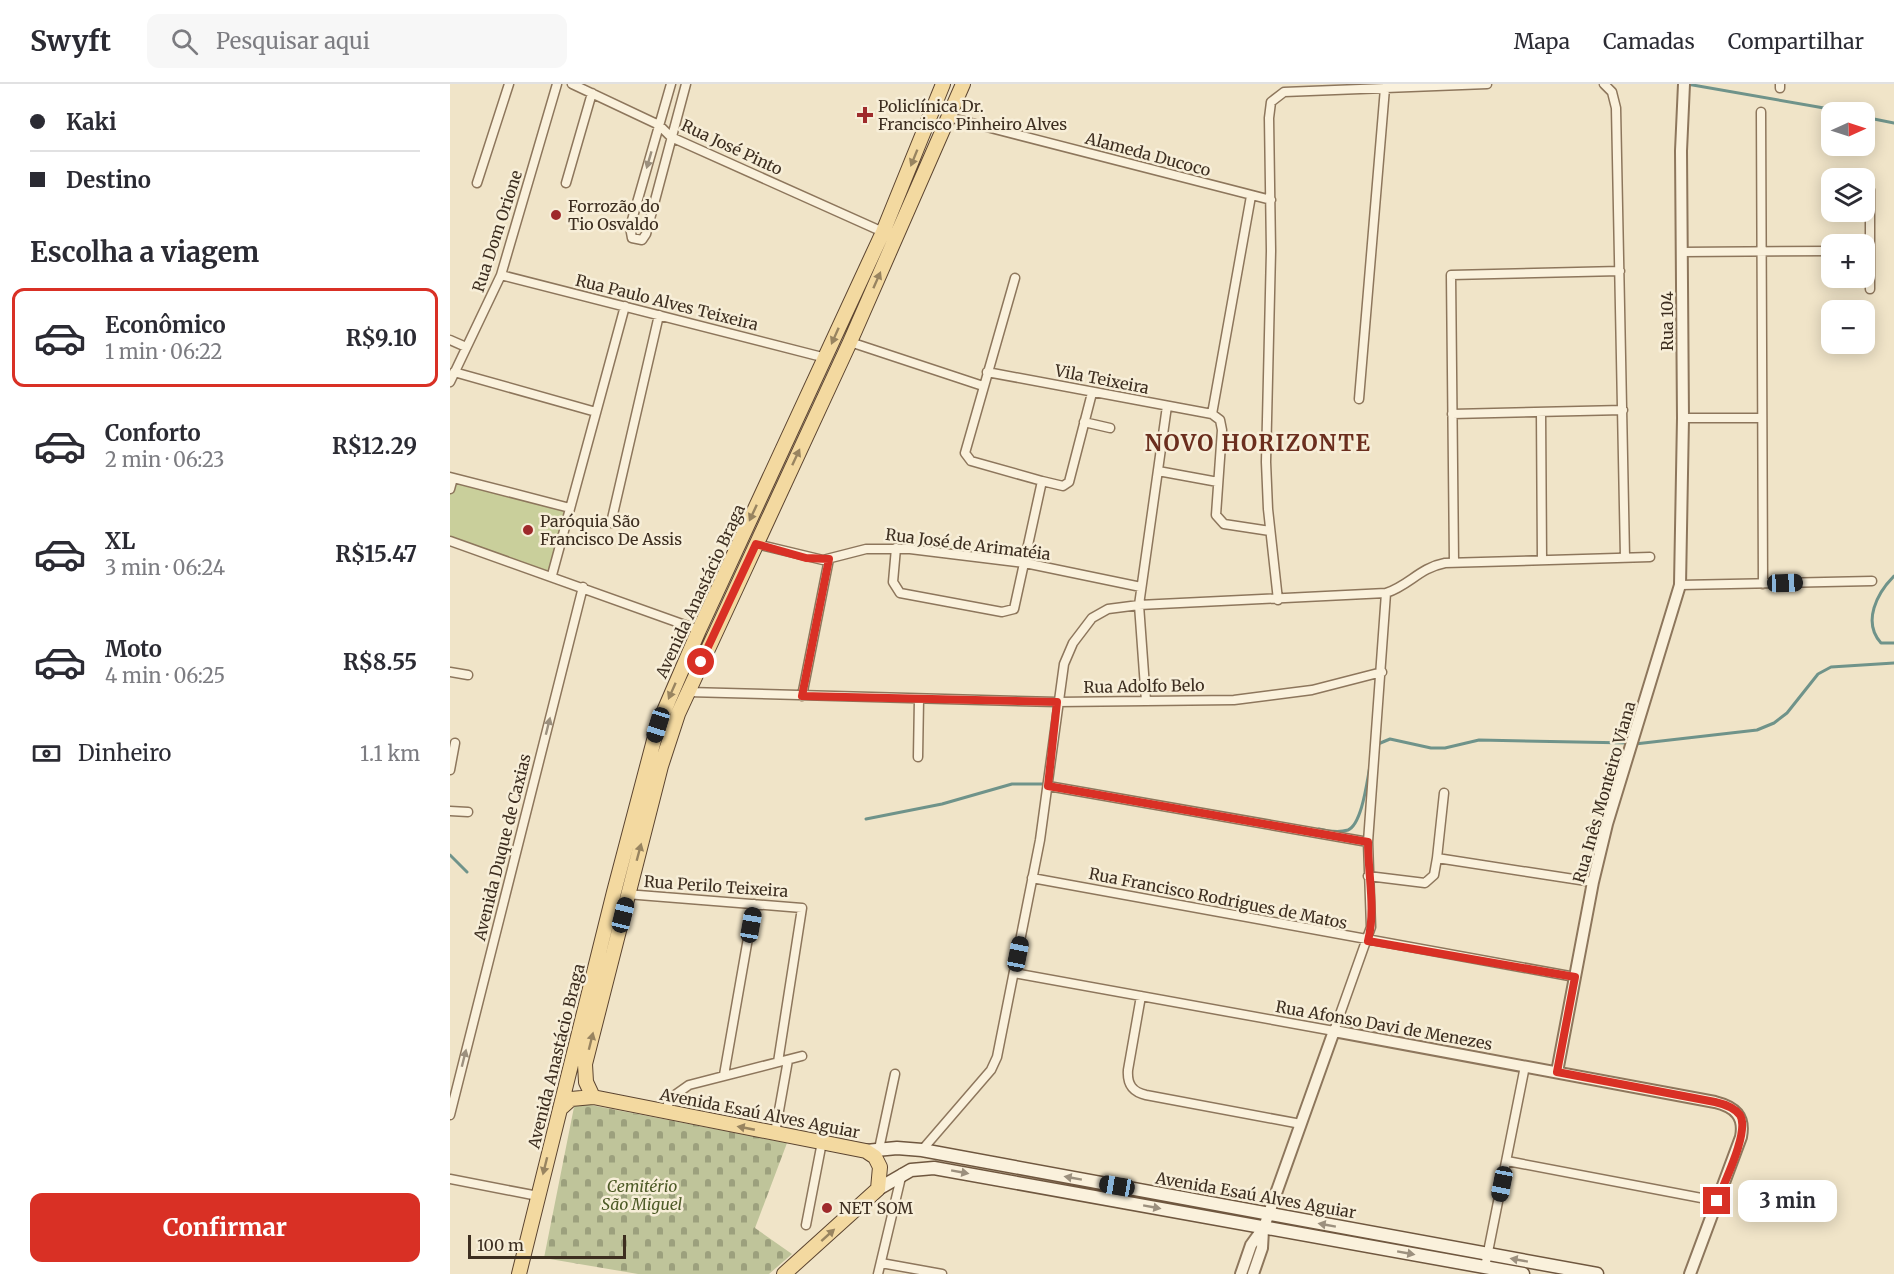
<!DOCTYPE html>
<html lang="pt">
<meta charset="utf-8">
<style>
:root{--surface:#fff;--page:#f7f7f7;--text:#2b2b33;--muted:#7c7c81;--line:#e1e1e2;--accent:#d93025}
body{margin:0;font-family:Merriweather,serif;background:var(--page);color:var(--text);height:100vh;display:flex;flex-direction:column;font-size:22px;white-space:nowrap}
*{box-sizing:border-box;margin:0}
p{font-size:20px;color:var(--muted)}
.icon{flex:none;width:33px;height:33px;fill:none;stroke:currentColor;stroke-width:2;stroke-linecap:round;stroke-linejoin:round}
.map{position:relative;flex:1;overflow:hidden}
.sheet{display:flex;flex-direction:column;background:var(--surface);width:450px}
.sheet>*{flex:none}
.banner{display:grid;align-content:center;height:132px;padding:0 30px;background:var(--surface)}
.needle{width:39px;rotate:87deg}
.buttons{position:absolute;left:1371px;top:18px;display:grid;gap:12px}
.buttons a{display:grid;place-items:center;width:54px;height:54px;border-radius:12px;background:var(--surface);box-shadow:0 3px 15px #0003;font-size:30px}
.scale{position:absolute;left:18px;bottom:15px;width:158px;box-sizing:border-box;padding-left:6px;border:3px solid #3d2e20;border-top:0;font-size:16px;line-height:21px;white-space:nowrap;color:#3d2e20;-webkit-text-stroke:4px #f7eed8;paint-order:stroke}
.end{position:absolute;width:27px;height:27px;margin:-14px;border:8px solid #d93025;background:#fff;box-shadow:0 0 0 3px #fff}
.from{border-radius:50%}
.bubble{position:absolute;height:42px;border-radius:12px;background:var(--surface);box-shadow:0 3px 15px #0003;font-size:20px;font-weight:700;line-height:42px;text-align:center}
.car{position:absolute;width:18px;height:36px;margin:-18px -9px;border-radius:8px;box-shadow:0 0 4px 2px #0007;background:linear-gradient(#222 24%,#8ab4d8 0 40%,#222 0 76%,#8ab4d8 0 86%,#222 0)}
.banner b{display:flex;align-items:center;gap:21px;height:57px;font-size:22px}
.banner b+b{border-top:2px solid var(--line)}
.banner i{width:15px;height:15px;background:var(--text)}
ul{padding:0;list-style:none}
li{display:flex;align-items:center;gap:18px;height:99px;margin:0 12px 9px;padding:0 18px;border:3px solid transparent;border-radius:12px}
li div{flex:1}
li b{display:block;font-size:22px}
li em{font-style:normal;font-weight:700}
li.on{border-color:var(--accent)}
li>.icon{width:54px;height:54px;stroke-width:1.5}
h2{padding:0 30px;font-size:27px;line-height:72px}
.pay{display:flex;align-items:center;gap:15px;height:66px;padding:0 30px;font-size:22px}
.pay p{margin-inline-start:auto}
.primary-button{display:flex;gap:12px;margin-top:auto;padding:12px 30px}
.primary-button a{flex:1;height:69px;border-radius:12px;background:var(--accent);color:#fff;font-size:24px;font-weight:700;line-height:69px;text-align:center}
header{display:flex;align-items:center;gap:36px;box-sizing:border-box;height:84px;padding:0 30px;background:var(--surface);border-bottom:2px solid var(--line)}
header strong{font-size:28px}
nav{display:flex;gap:33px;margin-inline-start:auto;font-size:21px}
.search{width:420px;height:54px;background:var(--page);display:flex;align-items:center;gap:15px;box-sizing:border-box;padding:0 21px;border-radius:12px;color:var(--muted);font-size:22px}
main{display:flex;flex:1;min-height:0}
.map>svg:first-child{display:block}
</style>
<header>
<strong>Swyft</strong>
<div class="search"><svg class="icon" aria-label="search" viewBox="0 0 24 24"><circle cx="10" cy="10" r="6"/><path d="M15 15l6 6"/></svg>Pesquisar aqui</div>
<nav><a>Mapa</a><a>Camadas</a><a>Compartilhar</a></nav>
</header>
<main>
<section class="sheet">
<div class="banner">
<b><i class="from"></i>Kaki</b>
<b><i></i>Destino</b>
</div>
<h2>Escolha a viagem</h2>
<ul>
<li class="on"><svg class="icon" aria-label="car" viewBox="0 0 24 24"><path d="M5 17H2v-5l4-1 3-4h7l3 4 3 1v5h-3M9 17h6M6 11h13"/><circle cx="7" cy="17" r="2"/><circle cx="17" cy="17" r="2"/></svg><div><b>Econômico</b><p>1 min · 06:22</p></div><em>R$9.10</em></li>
<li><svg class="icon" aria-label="car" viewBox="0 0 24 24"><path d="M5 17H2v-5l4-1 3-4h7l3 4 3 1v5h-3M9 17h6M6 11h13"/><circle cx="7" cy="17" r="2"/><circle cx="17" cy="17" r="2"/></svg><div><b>Conforto</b><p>2 min · 06:23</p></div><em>R$12.29</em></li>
<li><svg class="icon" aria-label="car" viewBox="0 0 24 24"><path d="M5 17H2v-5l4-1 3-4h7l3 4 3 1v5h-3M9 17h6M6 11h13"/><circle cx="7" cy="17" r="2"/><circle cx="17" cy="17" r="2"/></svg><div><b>XL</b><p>3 min · 06:24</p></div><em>R$15.47</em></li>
<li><svg class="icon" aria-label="car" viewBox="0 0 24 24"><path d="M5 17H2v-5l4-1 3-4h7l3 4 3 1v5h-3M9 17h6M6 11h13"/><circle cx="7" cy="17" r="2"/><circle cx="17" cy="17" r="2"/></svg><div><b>Moto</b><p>4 min · 06:25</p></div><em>R$8.55</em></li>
</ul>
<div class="pay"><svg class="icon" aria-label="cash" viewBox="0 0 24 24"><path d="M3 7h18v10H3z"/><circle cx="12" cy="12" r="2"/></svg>Dinheiro<p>1.1 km</p></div>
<div class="primary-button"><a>Confirmar</a></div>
</section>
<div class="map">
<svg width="1444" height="1190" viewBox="0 0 1444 1190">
<defs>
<pattern id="cemetery-stones" width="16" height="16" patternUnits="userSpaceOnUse" patternTransform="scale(1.5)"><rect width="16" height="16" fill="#bfc49a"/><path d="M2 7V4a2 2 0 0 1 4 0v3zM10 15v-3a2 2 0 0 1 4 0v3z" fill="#9ca07d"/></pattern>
</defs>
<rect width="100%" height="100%" fill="#f0e4c8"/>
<path fill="url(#cemetery-stones)" d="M125,1018L337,1059L305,1144L342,1170L319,1190H188L94,1174Z"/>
<path fill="#c9cf9b" d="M3,394L120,424L102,491L0,457V405Z"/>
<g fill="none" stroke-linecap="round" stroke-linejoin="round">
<path stroke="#6f938a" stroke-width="3" d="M1237,0L1397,28
M1414,33L1444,39
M1444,492C1427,509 1412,538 1431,559H1444
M928,660L940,655L981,664H995L1029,656L1179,659
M1185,660L1307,646L1324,639L1337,629L1368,590L1381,583L1444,579
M416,735L492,720L562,700H596
M869,745C877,747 889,749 898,746C912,740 917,697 920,682
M0,771L17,788"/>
<defs>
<path id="minor" d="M122,0L209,41L221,53L433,148
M221,0L180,143L182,154L192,156L196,150L236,0
M1154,0L1162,8L1166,24L1175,473
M1330,4V0
M1311,28L1313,500
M498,33L821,116
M27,99L59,0
M116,99L142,9
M1420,106V205
M801,112L762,330L770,336L772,346L766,431L774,440L820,447
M1232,168L1382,167
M51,191L376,274
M565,194L515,369L521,377L592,397
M0,256L16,263
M400,258L533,302
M4,288L146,328
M537,288L762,330
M0,298L51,191L107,0
M909,315L935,4
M1091,328L1092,476
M1002,330L1173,326
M1233,334H1312
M634,338L660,344
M708,387L768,398
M0,393L120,424
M0,405L3,394
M161,439L209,231
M0,457L249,546
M306,460L373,476L416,465H460L575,479L691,503
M446,464L443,498L450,509L552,528L564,525L592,397L613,402L619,398L642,309
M1004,478L1001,191L1170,187
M102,491L175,222
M1230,501L1422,497
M828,516L818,425L816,378L821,167L819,34L821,18L834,8L1037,0
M0,588L18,591
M238,608L607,618L784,616L862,606L932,588
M352,612L379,475
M696,617L689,521L717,322
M468,673L469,615
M0,686L5,659
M598,702L918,758
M0,727L18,728
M987,774L994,709
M918,792L975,799L984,791L987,774L1143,798
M582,794L1125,893
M176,810L352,824L328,978
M564,889L884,947L921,843L918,758L936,509
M691,912L678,986C677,1000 682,1008 696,1011L851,1040
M274,991L304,820
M214,1028L222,1013L239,1001L352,972
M0,1031L133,503
M325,1049L338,976
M429,1065L445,990
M472,1066L541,986L547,973L590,756L614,580L623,559L642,534L658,525L689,521L936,509C960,501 969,484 995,479L1200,473
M1057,1077L1267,1117
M0,1095L88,1112
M356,1141L372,1058
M431,1179L492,1190
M1035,1183L1075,982
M428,1190L452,1089"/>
<path id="tertiary" d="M1107,988L1143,798L1157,740L1230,501L1233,334L1231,67L1234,0
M791,1190L801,1161L814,1143L884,947L1265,1018C1285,1023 1295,1032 1291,1053L1240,1190
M803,1190L812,1164L813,1146"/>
<path id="secondary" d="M416,1067L447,1064L472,1066L1147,1190
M428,1105L461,1086L484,1084L1073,1190"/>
<path id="primary" d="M143,1013L136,998L135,980L211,682L228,630L400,258L513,0
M110,1025L121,1015L143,1013L416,1067L425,1073L430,1083L428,1105L334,1190
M69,1190L164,808L208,641L249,546L433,148L493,0"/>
</defs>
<use href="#minor" stroke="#8d765c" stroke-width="11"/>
<use href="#tertiary" stroke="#8d765c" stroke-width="14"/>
<use href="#secondary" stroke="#6f573f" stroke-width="15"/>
<use href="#primary" stroke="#5b4430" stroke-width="16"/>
<use href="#minor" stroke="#faf1dc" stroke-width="8"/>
<use href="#tertiary" stroke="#faf1dc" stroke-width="10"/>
<use href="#secondary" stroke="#faf1dc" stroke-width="12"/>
<use href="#primary" stroke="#f3d9a0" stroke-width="14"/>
</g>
<defs><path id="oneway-solid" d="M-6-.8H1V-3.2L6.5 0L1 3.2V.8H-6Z" transform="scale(1.5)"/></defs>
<g fill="#988460">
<use href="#oneway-solid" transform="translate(464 74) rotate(112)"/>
<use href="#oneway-solid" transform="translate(427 196) rotate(-66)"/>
<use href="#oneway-solid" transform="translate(385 252) rotate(114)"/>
<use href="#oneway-solid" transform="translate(346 373) rotate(-65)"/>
<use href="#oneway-solid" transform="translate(303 429) rotate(115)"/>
<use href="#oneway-solid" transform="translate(222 607) rotate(114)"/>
<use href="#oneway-solid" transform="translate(189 768) rotate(-75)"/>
<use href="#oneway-solid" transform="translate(141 957) rotate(-76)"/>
<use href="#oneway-solid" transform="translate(296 1044) rotate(-169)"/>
<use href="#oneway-solid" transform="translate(95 1082) rotate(104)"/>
<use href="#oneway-solid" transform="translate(378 1151) rotate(-42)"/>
</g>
<g fill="#9c907e">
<use href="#oneway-solid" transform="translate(199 76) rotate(106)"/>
<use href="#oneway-solid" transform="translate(98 642) rotate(-76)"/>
<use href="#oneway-solid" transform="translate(14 974) rotate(-76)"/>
<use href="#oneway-solid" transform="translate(510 1088) rotate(10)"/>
<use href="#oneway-solid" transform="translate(623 1094) rotate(-170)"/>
<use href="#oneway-solid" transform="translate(702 1123) rotate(10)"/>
<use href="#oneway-solid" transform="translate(877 1141) rotate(-170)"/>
<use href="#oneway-solid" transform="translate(956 1169) rotate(10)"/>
<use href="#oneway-solid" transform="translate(1069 1176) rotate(-170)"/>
</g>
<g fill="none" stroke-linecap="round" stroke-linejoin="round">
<path stroke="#d93025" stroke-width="8" d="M251,578L306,460L356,474L379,475L352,612L607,618L598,702L918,758C918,791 926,825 918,857L1125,893L1107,988L1265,1018C1274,1020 1284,1023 1290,1031C1300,1047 1274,1099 1267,1117"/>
</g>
<g fill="#9e2a2b" stroke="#f7eed8" stroke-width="2">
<path d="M412 22h6v6h6v6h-6v6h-6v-6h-6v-6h6z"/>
<circle cx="106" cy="131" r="6"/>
<circle cx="78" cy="446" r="6"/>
<circle cx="377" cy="1124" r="6"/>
</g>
<g text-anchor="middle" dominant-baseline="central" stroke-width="5" stroke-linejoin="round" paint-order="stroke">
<g font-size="16" fill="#3d2e20" stroke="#f7eed8" text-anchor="start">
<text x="428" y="22">Policlínica Dr.<tspan x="428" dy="18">Francisco Pinheiro Alves</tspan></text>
<text x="118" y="122">Forrozão do<tspan x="118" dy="18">Tio Osvaldo</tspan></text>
<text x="90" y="437">Paróquia São<tspan x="90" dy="18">Francisco De Assis</tspan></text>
<text x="389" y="1124">NET SOM</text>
</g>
<g font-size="16" fill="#3d2e20" stroke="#f7eed8">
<text transform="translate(282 63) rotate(25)">Rua José Pinto</text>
<text transform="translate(698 70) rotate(15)">Alameda Ducoco</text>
<text transform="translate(47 147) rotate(-72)">Rua Dom Orione</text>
<text transform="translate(217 218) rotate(14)">Rua Paulo Alves Teixeira</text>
<text transform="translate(1217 237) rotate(-90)">Rua 104</text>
<text transform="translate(652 295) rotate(11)">Vila Teixeira</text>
<text transform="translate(518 460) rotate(7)">Rua José de Arimatéia</text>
<text transform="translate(250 507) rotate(-65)">Avenida Anastácio Braga</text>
<text transform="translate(694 602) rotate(-1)">Rua Adolfo Belo</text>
<text transform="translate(1154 708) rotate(-74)">Rua Inês Monteiro Viana</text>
<text transform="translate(52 763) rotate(-76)">Avenida Duque de Caxias</text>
<text transform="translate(266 802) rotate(4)">Rua Perilo Teixeira</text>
<text transform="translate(768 814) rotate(11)">Rua Francisco Rodrigues de Matos</text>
<text transform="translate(934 941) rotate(10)">Rua Afonso Davi de Menezes</text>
<text transform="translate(106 972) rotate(-76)">Avenida Anastácio Braga</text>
<text transform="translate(310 1029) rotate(11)">Avenida Esaú Alves Aguiar</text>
<text transform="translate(806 1111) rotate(10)">Avenida Esaú Alves Aguiar</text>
</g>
<g font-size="16" font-style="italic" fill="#4d5a26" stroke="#f7eed8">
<text x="192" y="1102">Cemitério<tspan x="192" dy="18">São Miguel</tspan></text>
</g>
<g font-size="22" font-weight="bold" letter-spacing="1.5" fill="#6b2e1e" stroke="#f7eed8">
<text x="808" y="359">NOVO HORIZONTE</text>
</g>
</g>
</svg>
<div class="buttons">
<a><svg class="needle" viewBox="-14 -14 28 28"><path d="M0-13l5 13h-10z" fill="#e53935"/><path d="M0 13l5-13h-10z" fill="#7c7c81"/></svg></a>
<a><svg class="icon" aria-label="layers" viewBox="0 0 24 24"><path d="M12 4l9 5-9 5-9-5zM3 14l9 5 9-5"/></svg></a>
<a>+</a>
<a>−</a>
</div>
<div class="scale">100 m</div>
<i class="end from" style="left:251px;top:578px"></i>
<i class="end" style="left:1267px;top:1117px"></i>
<div class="bubble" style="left:1288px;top:1096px;width:99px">3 min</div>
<i class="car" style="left:1335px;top:499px;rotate:88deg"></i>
<i class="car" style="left:208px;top:641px;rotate:197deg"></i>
<i class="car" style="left:173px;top:831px;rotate:14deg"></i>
<i class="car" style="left:301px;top:841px;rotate:10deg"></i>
<i class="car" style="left:568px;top:870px;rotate:11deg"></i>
<i class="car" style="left:1052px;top:1100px;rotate:191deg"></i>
<i class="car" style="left:667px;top:1102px;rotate:280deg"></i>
</div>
</main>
